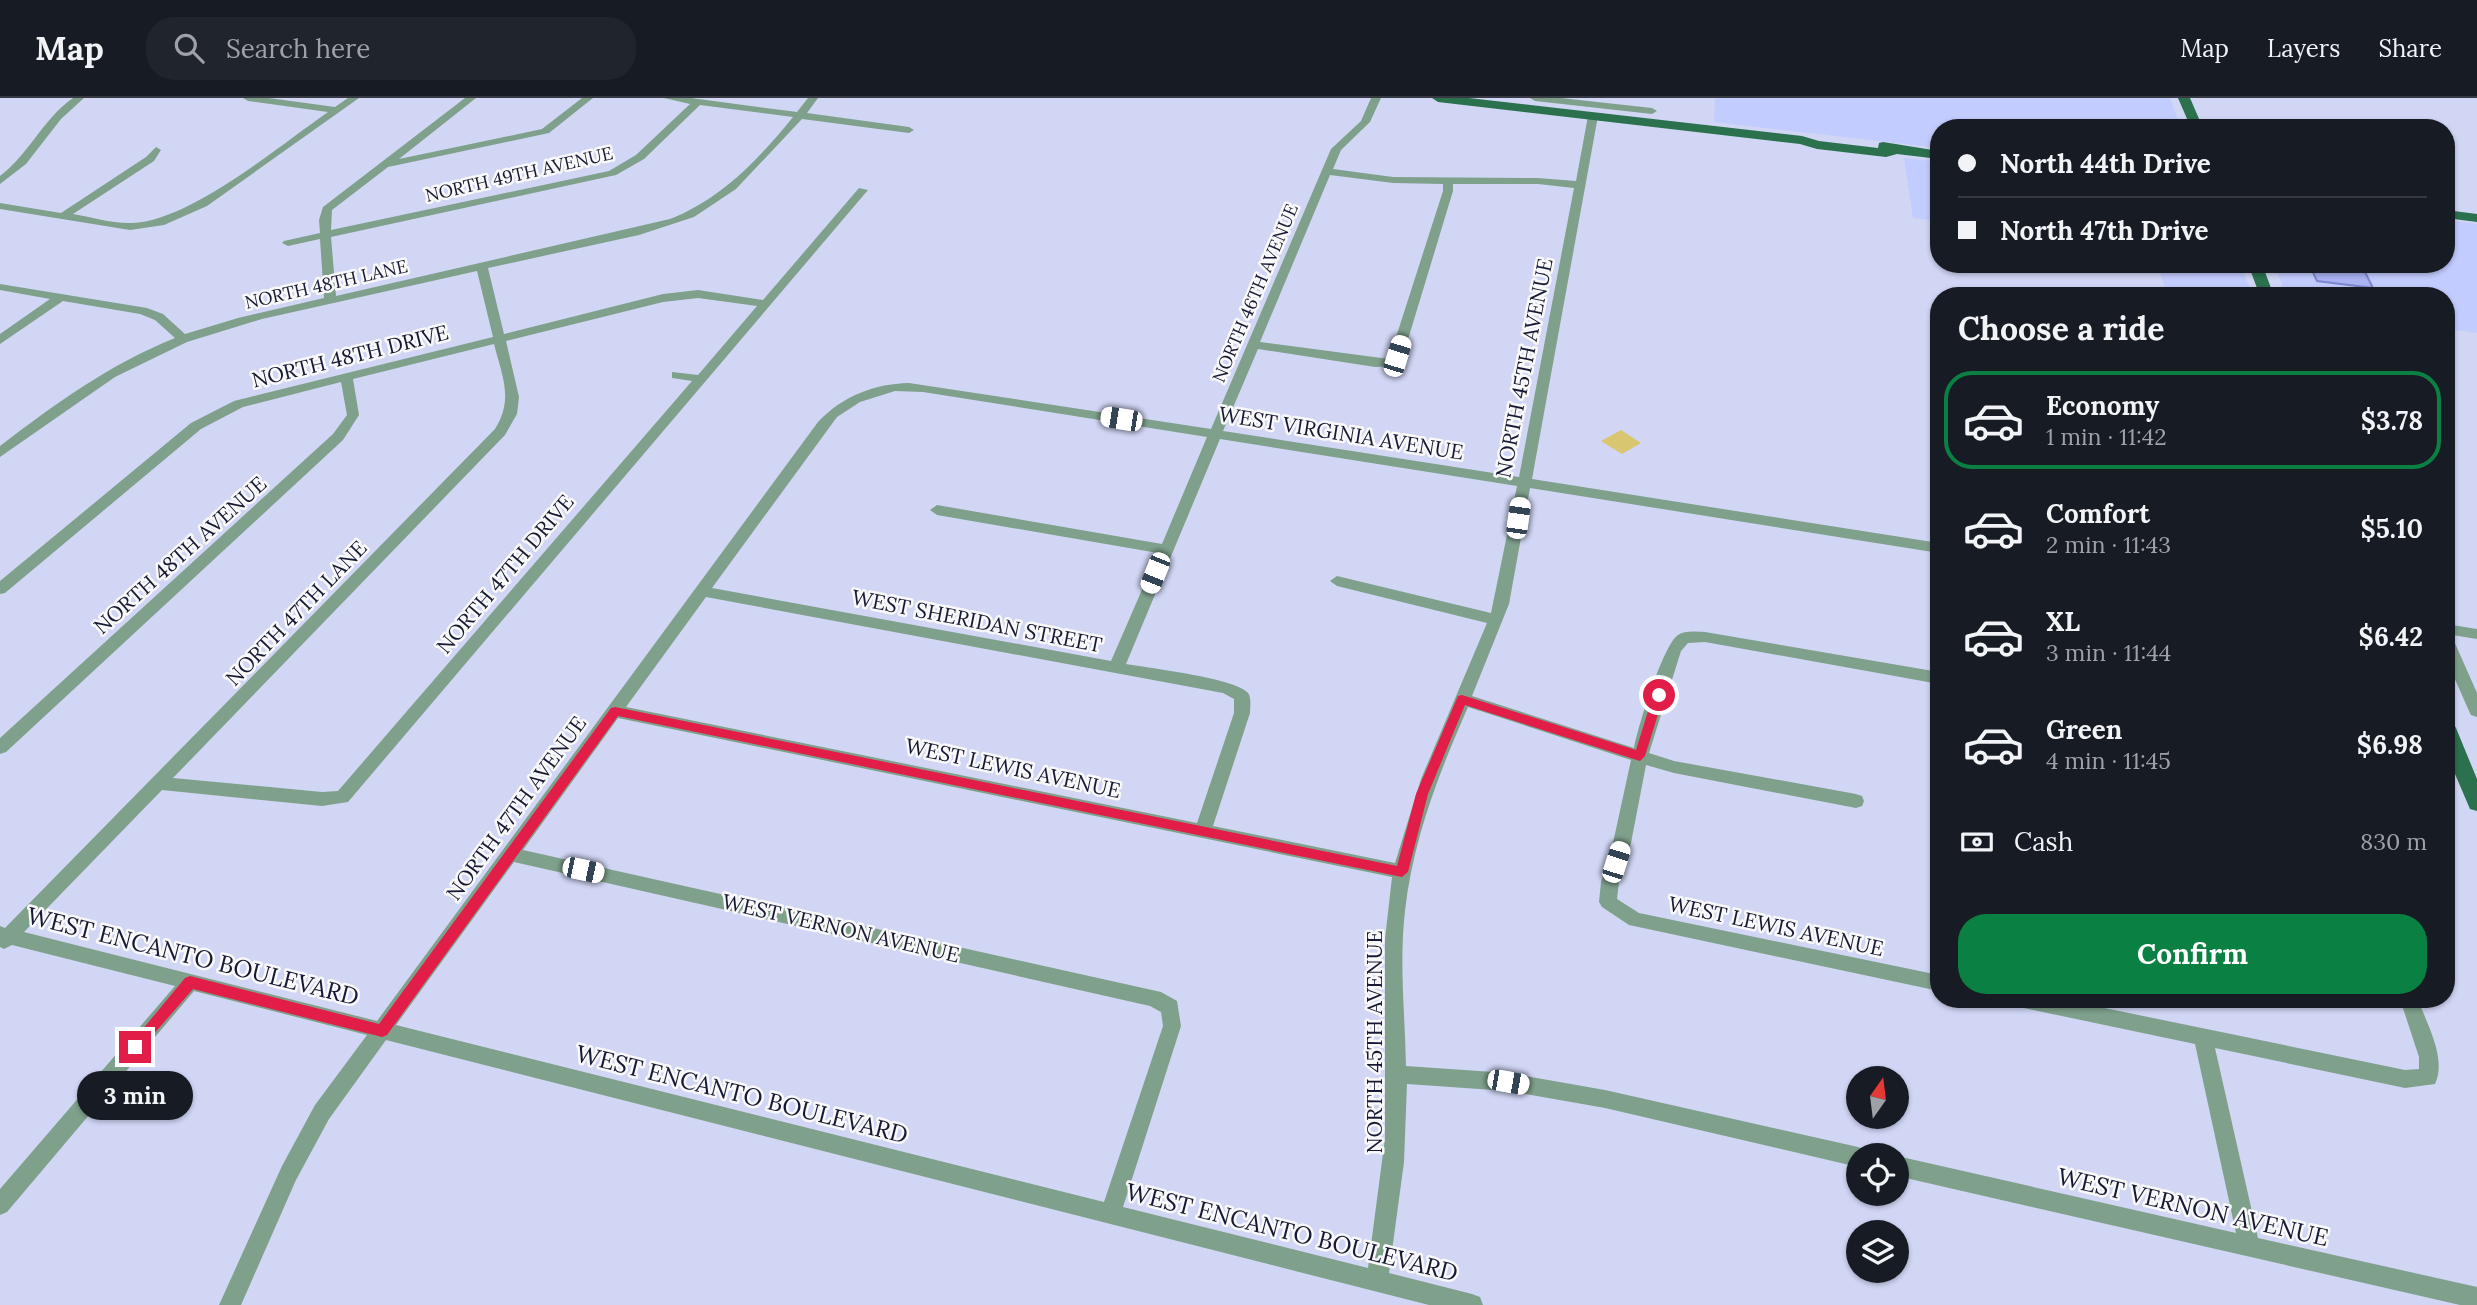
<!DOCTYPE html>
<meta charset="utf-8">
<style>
:root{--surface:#171b24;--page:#20242c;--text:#f1f3f6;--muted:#9ea1a6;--line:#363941;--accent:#0b8043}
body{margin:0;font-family:Lora,serif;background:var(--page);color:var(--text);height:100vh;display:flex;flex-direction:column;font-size:26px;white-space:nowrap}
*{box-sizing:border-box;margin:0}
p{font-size:23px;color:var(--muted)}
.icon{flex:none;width:38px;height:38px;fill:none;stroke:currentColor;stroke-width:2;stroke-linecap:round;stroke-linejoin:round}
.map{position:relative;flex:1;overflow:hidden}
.panel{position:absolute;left:1930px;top:189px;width:525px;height:721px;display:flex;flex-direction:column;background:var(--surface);border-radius:28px;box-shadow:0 2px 5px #0004}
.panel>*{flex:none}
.top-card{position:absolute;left:1930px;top:21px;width:525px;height:154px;border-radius:28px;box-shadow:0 2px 5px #0004;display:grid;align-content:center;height:154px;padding:0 28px;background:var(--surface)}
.needle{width:46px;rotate:14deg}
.fabs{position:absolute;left:1846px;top:968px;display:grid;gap:14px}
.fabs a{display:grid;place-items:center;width:63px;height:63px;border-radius:50%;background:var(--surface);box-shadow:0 2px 5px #0004;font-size:35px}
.end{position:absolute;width:32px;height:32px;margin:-16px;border:9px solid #e11d48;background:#fff;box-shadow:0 0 0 4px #fff}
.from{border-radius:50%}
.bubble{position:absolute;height:49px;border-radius:24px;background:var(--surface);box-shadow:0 2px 5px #0004;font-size:23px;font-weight:700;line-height:49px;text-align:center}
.car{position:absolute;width:21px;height:42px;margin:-21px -10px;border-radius:9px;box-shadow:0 0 5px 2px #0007;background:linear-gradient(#fff 24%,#345 0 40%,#fff 0 76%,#345 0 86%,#fff 0)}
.top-card b{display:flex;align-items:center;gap:24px;height:66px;font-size:26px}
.top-card b+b{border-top:2px solid var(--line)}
.top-card i{width:18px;height:18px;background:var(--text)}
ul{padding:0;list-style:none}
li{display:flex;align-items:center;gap:21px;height:98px;margin:0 14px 10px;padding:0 14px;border:4px solid transparent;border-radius:28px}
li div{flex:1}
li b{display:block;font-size:26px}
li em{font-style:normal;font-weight:700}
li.active{border-color:var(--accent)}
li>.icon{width:63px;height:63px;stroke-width:1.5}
h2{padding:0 28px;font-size:32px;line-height:84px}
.pay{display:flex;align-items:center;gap:18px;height:77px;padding:0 28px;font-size:26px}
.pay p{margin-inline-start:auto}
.action{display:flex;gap:14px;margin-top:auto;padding:14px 28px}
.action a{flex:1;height:80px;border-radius:28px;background:var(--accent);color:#fff;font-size:28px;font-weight:700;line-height:80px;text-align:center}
header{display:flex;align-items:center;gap:42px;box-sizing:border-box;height:98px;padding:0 35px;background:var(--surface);border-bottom:2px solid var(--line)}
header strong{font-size:33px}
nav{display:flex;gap:38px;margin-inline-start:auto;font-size:24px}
.search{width:490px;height:63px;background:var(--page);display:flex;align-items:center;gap:18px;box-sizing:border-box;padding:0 24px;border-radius:28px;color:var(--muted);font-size:26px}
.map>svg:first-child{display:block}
</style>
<header>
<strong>Map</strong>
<div class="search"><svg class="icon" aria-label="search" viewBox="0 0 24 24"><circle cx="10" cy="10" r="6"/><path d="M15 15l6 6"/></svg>Search here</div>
<nav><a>Map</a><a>Layers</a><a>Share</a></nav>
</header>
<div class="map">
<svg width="2477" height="1207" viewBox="0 0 2477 1207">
<rect width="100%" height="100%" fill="#d1d6f5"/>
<path fill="#c3ccfe" d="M1715,0H2170L2181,30H1939V50L1714,24Z
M1904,60L1939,64V123L1913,120Z
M2447,122L2477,126V235L2447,231L2446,198H2287L2274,166H2446Z
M2157,166H2240L2253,198H2168Z"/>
<path fill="#d8c670" d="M1621,332L1641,345L1622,356L1601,343Z"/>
<path fill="#a9b2f2" stroke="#7d86ce" stroke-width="2" d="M2309,166H2361L2373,190L2317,183Z"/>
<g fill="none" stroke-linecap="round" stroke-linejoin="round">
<path fill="#7fa18c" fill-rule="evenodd" d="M73,0H84L61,21L26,66L0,86V78C29,56 43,21 73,0Z
M243,0H269L335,9L348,0H359L207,108L164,127L130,132L0,111V105L61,115L146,59L156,49L161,52L154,63L73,116C91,119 113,126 132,125C190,123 279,48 328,14L248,3Z
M465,0H476L399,61L542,31L582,0H593L549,35L388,69L332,112L331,132L609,73L636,57L690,6L664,0H691L797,14L808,0H818L807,15L909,29L914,32L909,35L802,21L736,91L694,119L639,137L488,170L504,236L663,196L698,192L763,202L859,90L868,92L348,704L322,708L162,692L24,834L377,923L818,324C843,298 873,286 909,285L1211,331L1331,51L1361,23L1371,0H1381L1370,24L1341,52L1333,71L1393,79L1538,80L1576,83L1588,18L1593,15L1598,18L1532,381L1939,445V455L1530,390L1509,506L1472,598L1634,650C1638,629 1663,547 1678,537C1685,532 1697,534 1705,534L1939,574V586L1705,544L1688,545L1681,553L1649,655L1674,663L1856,696L1862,698L1864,703L1862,708L1856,710L1674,675L1646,667L1631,745L1619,784L1617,801L1639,815L1939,877V893L1629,827L1602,809L1599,804L1601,784L1613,745L1631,662L1468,609C1439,675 1413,741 1405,813C1399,864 1405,916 1406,968L1508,975L1605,992L1858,1049L1865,1052L1867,1057H1858V1069L1605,1010L1508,993L1407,986L1404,1064L1389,1175L1472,1196L1480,1199L1483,1207H1429L386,942L329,1021L296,1082L241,1207H219L282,1068L315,1007L367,937L194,893L7,1114L0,1117V1091L175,888L12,847L4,851L0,849V828L5,830L495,331C514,301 502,278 494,246L353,281L359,317L343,342L6,654L0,656V640L333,336L347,317L341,284L243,309L201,331L5,495L0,496V483L191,325L234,303L493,239L477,173L262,221L187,244L115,279L0,359V348C55,306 110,266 175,240L155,222L140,216L63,203L0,246V236L50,201L0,192V186L147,210L163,216L185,236L238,220L324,200L320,141L288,148L282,145L284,143L320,135L319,122L323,109ZM700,7L793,19C759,61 721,101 670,121L336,198L331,139L616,77L644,61ZM1330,77L1393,85L1443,86V93L1389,261L1260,244ZM1453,86H1538L1574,90L1519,379L1223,333L1258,251L1375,269L1397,268L1403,258L1453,93ZM698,200L757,208L698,277L672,274V280L692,283L338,693L322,694L173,680L505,337L517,316L519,299L506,243L663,204ZM895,293L923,294L1207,339L1162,446L937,407L930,412L937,417L1158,455L1111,563L712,490L837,319L860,304ZM1220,341L1517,388L1491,515L1337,478L1330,483L1337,488L1487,525L1421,681L1395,765L1213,728L1250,615C1250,609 1252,598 1247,594C1233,580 1149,570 1126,566ZM706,499L1223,595L1234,601V615L1197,725L626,609ZM618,620L1392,779L1385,841V1040L1368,1170L1123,1109L1181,928L1177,903L1161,894L523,752ZM514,764L1150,908L1161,914L1163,928L1104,1104L396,927Z
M1530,0H1561L1652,10L1657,13L1652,16L1535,3Z
M2446,526L2477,531V541L2446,536Z
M2446,538L2454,543L2477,595V619L2471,617L2469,613L2446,561Z
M2010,901H2061L2405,972L2419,971V959L2400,901H2418C2427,927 2447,960 2435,986L2405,990L2215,950L2258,1140L2477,1189V1207H2460L1897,1078V1058L2236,1135L2195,946L2019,909L2012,907Z"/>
<path fill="#2b714d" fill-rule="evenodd" d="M1432,0H1469L1802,38L1819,43L1878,50L1879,45L1883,44L1939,53V61L1897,56L1886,59L1817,51L1800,46L1438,4Z
M2178,0H2190L2203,30H2191Z
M2446,112L2477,116V124L2446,120Z
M2248,166H2262L2274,198H2260Z
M2446,623L2453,625L2456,630L2477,681V713L2470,711L2446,655Z"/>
</g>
<path fill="#e11d48" d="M1659,593L1664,597L1645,658L1640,663L1465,607L1428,696L1408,774L1402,779L618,618L387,937L382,939L193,891L139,953H130L128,949L185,880L190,878L379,926L611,610L615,609L1397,768L1416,696L1458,598L1462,597L1636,652L1653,597Z"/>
<g text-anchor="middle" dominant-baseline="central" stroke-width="5" stroke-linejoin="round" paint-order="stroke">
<g font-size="18" fill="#161935" stroke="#f9f9f9">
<text transform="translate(519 76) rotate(-13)">NORTH 49TH AVENUE</text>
<text transform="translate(326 186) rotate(-13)">NORTH 48TH LANE</text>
<text transform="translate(1255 195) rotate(-67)">NORTH 46TH AVENUE</text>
</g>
<g font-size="21" fill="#161935" stroke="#f9f9f9">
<text transform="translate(350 258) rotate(-14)">NORTH 48TH DRIVE</text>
<text transform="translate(1524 270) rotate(-79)">NORTH 45TH AVENUE</text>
<text transform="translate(1341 335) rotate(9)">WEST VIRGINIA AVENUE</text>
<text transform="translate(180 457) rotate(-42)">NORTH 48TH AVENUE</text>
<text transform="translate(505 476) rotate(-50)">NORTH 47TH DRIVE</text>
<text transform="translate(296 515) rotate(-46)">NORTH 47TH LANE</text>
<text transform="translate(977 523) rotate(11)">WEST SHERIDAN STREET</text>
<text transform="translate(1013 670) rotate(12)">WEST LEWIS AVENUE</text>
<text transform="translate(516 710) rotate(-54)">NORTH 47TH AVENUE</text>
<text transform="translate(1776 828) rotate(12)">WEST LEWIS AVENUE</text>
<text transform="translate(841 830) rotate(13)">WEST VERNON AVENUE</text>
<text transform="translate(1374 944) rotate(-90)">NORTH 45TH AVENUE</text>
</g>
<g font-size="24" fill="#161935" stroke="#f9f9f9">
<text transform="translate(193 858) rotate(14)">WEST ENCANTO BOULEVARD</text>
<text transform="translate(742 996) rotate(14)">WEST ENCANTO BOULEVARD</text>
<text transform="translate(2193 1109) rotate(13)">WEST VERNON AVENUE</text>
<text transform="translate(1292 1134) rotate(14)">WEST ENCANTO BOULEVARD</text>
</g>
</g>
</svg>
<div class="fabs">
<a><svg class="needle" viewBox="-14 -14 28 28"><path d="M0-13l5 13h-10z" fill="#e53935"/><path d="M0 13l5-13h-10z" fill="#9ea1a6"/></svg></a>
<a><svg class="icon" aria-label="locate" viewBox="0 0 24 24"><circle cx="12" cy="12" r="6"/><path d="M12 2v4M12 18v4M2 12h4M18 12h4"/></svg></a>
<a><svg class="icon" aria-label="layers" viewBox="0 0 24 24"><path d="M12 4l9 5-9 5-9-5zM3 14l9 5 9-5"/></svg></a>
</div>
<i class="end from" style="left:1659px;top:597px"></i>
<i class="end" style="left:135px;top:949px"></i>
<div class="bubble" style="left:77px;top:973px;width:116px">3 min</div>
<i class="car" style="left:1397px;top:258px;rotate:17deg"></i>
<i class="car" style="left:1121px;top:321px;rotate:279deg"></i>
<i class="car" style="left:1518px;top:420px;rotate:8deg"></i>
<i class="car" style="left:1155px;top:475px;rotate:202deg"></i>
<i class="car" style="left:1616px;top:764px;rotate:18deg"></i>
<i class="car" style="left:583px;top:772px;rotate:102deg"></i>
<i class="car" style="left:1508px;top:984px;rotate:100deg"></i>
<div class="top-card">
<b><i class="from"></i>North 44th Drive</b>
<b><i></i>North 47th Drive</b>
</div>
<section class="panel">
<h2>Choose a ride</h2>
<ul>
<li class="active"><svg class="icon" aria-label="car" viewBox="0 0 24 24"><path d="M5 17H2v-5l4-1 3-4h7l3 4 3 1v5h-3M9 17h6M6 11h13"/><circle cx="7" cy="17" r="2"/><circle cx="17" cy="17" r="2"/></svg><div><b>Economy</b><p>1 min · 11:42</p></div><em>$3.78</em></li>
<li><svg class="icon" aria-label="car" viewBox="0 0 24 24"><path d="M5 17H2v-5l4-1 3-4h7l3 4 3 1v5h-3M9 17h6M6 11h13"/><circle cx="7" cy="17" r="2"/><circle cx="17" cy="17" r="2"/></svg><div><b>Comfort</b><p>2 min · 11:43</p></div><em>$5.10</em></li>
<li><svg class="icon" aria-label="car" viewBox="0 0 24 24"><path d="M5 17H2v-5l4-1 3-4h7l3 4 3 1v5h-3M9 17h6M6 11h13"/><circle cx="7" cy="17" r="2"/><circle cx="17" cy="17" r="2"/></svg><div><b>XL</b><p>3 min · 11:44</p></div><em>$6.42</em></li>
<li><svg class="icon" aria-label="car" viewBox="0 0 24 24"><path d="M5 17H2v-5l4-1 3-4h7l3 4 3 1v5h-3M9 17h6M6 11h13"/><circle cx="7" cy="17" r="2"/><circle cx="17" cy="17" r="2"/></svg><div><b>Green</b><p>4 min · 11:45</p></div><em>$6.98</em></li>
</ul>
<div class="pay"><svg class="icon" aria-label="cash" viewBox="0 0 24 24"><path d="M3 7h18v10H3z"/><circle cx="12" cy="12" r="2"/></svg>Cash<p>830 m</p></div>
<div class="action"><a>Confirm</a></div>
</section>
</div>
